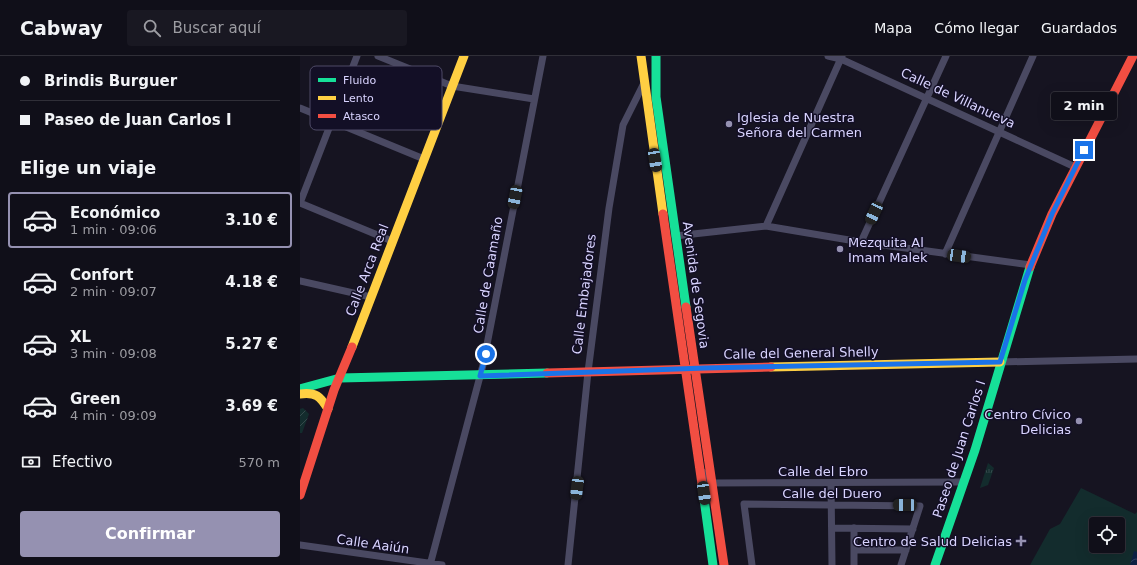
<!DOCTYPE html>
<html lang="es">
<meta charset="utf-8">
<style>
:root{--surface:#100f19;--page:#191822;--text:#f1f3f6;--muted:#9c9ca2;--line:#302f38;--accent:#9591b1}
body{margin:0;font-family:"DejaVu Sans",sans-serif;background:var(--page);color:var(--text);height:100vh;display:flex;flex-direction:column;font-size:15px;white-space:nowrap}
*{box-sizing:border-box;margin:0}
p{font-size:13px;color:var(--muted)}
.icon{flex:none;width:22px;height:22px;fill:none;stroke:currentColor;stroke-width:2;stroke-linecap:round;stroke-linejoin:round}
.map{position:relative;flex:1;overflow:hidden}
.panel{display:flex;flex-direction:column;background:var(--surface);width:300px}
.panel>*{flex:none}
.guide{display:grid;align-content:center;height:88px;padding:0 20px;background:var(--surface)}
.fabs{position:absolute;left:789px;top:461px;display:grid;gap:8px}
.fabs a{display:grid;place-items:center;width:36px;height:36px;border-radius:4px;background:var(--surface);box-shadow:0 4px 16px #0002,0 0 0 1px var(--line);font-size:20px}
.end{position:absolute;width:18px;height:18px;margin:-9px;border:5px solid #1a73e8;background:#fff;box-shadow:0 0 0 2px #fff}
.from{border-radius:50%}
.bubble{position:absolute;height:28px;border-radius:4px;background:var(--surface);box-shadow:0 4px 16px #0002,0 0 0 1px var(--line);font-size:13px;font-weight:800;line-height:28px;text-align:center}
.car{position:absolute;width:12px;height:24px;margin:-12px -6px;border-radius:5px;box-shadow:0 0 3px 1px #0007;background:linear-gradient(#222 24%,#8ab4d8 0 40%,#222 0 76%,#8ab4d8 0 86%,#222 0)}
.guide b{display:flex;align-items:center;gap:14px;height:38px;font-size:15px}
.guide b+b{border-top:1px solid var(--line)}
.guide i{width:10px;height:10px;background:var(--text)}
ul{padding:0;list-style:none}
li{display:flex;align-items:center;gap:12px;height:56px;margin:0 8px 6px;padding:0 12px;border:2px solid transparent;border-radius:4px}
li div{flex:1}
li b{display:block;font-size:15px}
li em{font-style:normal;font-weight:800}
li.selected{border-color:var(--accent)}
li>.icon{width:36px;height:36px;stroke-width:1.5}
h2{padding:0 20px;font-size:18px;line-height:48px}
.pay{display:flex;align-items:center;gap:10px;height:44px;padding:0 20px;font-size:15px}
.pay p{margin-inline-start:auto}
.action{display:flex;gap:8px;margin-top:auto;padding:8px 20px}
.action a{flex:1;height:46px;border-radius:4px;background:var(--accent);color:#fff;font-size:16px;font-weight:800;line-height:46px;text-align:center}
header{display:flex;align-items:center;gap:24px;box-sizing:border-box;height:56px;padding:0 20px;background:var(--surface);border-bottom:1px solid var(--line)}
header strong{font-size:19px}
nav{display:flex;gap:22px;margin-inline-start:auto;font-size:14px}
.search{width:280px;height:36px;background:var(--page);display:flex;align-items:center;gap:10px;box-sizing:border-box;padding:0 14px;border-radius:4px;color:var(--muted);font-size:15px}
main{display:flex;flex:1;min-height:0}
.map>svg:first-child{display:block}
</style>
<header>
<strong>Cabway</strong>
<div class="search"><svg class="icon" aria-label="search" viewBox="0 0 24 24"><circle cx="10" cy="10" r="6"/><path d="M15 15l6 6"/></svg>Buscar aquí</div>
<nav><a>Mapa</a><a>Cómo llegar</a><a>Guardados</a></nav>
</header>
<main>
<section class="panel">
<div class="guide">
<b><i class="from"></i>Brindis Burguer</b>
<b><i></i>Paseo de Juan Carlos I</b>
</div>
<h2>Elige un viaje</h2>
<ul>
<li class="selected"><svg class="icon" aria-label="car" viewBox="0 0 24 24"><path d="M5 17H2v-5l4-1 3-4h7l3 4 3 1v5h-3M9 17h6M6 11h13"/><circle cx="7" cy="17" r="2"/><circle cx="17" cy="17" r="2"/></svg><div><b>Económico</b><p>1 min · 09:06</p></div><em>3.10 €</em></li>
<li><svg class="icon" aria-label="car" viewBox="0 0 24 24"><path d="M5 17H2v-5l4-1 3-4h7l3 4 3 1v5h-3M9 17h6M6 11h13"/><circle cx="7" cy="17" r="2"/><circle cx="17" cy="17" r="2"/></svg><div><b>Confort</b><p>2 min · 09:07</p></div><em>4.18 €</em></li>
<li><svg class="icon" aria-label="car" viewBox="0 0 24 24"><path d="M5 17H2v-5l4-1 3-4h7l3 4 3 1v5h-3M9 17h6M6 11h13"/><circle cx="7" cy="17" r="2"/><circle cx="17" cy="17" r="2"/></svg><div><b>XL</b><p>3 min · 09:08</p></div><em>5.27 €</em></li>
<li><svg class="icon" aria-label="car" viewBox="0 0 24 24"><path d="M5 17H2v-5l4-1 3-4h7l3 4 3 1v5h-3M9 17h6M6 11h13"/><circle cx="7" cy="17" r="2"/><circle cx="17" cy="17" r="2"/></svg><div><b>Green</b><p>4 min · 09:09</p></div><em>3.69 €</em></li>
</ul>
<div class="pay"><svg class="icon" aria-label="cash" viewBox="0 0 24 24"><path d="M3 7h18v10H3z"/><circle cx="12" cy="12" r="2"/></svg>Efectivo<p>570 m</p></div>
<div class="action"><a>Confirmar</a></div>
</section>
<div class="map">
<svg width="837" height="509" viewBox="0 0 837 509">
<defs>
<pattern id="grass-tufts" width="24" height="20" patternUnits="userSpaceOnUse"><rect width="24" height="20" fill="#132c2d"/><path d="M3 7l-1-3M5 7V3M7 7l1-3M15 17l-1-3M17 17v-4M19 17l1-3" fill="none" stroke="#354a4c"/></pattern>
<pattern id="garden-furrows" width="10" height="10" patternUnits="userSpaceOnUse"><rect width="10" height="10" fill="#132c2d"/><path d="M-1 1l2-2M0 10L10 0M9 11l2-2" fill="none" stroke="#354a4c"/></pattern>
<pattern id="water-waves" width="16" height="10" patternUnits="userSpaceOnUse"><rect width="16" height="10" fill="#0d2144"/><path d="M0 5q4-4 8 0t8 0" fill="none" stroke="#304060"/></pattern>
</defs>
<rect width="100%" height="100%" fill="#161421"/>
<path fill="url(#grass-tufts)" d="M688,407L694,412L688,429L680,432Z"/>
<path fill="#132c2d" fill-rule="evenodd" d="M781,432L835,458L837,456V509H730L750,473L760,468ZM796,468H818V490H796Z"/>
<path fill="url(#garden-furrows)" d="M3,352L9,358L2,377H0V353Z"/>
<path fill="url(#water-waves)" d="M834,495L837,496V509H830Z"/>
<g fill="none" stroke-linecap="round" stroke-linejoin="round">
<path stroke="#4a4962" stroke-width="7" d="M78,0L152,30L234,43
M528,0L541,3L775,111
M0,52L124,103
M0,147L57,0
M0,147L92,185
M466,170L542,0
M375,180L466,170L561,186L731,209
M561,186L646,0
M645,198L733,0
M0,225L71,241
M700,306L837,303
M403,416L405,423L412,427L664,426
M531,427L532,509
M532,472L613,473
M554,472V509
M0,489L142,509
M554,494H606
M130,509L183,309L243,0
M268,509L288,316L309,152L323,69L344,27
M452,509L444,448L620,450L601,509"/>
<path stroke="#16e098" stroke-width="9" d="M356,0V41L386,251
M0,333L40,322L247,317
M402,428L413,509
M635,509L675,394L730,211"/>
<path stroke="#ffcf43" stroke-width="9" d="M341,0L363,158
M52,291L164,0
M471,311L700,306
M0,338C16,336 20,340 28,353"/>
<path stroke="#f24e42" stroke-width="9" d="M363,158L402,428
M730,211L752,158L833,0
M386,251L424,509
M247,317L471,311
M0,439L34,334L52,291"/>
</g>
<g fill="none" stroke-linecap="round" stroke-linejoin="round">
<path stroke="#1a73e8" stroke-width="5" d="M186,298L180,320L405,312L700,306L725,224L752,158L784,94"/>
</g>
<g fill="#9591b1" stroke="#130f26" stroke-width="1.5">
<circle cx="429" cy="68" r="4"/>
<circle cx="540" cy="193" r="4"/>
<circle cx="779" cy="365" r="4"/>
<path d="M719 479h4v4h4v4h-4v4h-4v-4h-4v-4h4z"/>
</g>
<g text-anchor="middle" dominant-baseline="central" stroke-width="3" stroke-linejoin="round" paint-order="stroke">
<g font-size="13" fill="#d9d4ff" stroke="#130f26">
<text transform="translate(658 42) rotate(25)">Calle de Villanueva</text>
<text transform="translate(67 214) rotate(-69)">Calle Arca Real</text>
<text transform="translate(188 219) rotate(-80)">Calle de Caamaño</text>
<text transform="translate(396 229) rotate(82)">Avenida de Segovia</text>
<text transform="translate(284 238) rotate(-83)">Calle Embajadores</text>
<text transform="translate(501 297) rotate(-1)">Calle del General Shelly</text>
<text transform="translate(659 393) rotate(-72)">Paseo de Juan Carlos I</text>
<text x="523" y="415">Calle del Ebro</text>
<text x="532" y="437">Calle del Duero</text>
<text transform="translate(73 488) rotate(8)">Calle Aaiún</text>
</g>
<g font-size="13" fill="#d9d4ff" stroke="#130f26" text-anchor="start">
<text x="437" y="61">Iglesia de Nuestra<tspan x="437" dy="15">Señora del Carmen</tspan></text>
<text x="548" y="186">Mezquita Al<tspan x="548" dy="15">Imam Malek</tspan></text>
<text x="771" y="358" text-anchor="end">Centro Cívico<tspan x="771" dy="15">Delicias</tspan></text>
<text x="712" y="485" text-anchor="end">Centro de Salud Delicias</text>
</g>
</g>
<rect x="10" y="10" width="132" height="64" rx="6" fill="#130f26" stroke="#4e4a67" stroke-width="1"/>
<rect x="18" y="22" width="18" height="4" fill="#16e098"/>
<rect x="18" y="40" width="18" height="4" fill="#ffcf43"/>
<rect x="18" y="58" width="18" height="4" fill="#f24e42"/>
<g font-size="11" fill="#d9d4ff">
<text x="43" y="28">Fluido</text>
<text x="43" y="46">Lento</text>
<text x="43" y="64">Atasco</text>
</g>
</svg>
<div class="fabs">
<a><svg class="icon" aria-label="locate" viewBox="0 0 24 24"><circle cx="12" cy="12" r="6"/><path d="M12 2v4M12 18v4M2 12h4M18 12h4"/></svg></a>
</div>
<i class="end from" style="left:186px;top:298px"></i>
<i class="end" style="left:784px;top:94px"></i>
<div class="bubble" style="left:751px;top:36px;width:66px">2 min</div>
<i class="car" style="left:355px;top:104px;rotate:171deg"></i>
<i class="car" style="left:215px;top:141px;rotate:191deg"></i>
<i class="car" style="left:574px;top:157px;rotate:205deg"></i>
<i class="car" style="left:659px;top:200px;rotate:98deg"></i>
<i class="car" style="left:277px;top:432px;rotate:187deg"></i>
<i class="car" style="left:404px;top:437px;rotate:172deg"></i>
<i class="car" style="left:605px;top:449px;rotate:271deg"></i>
</div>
</main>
